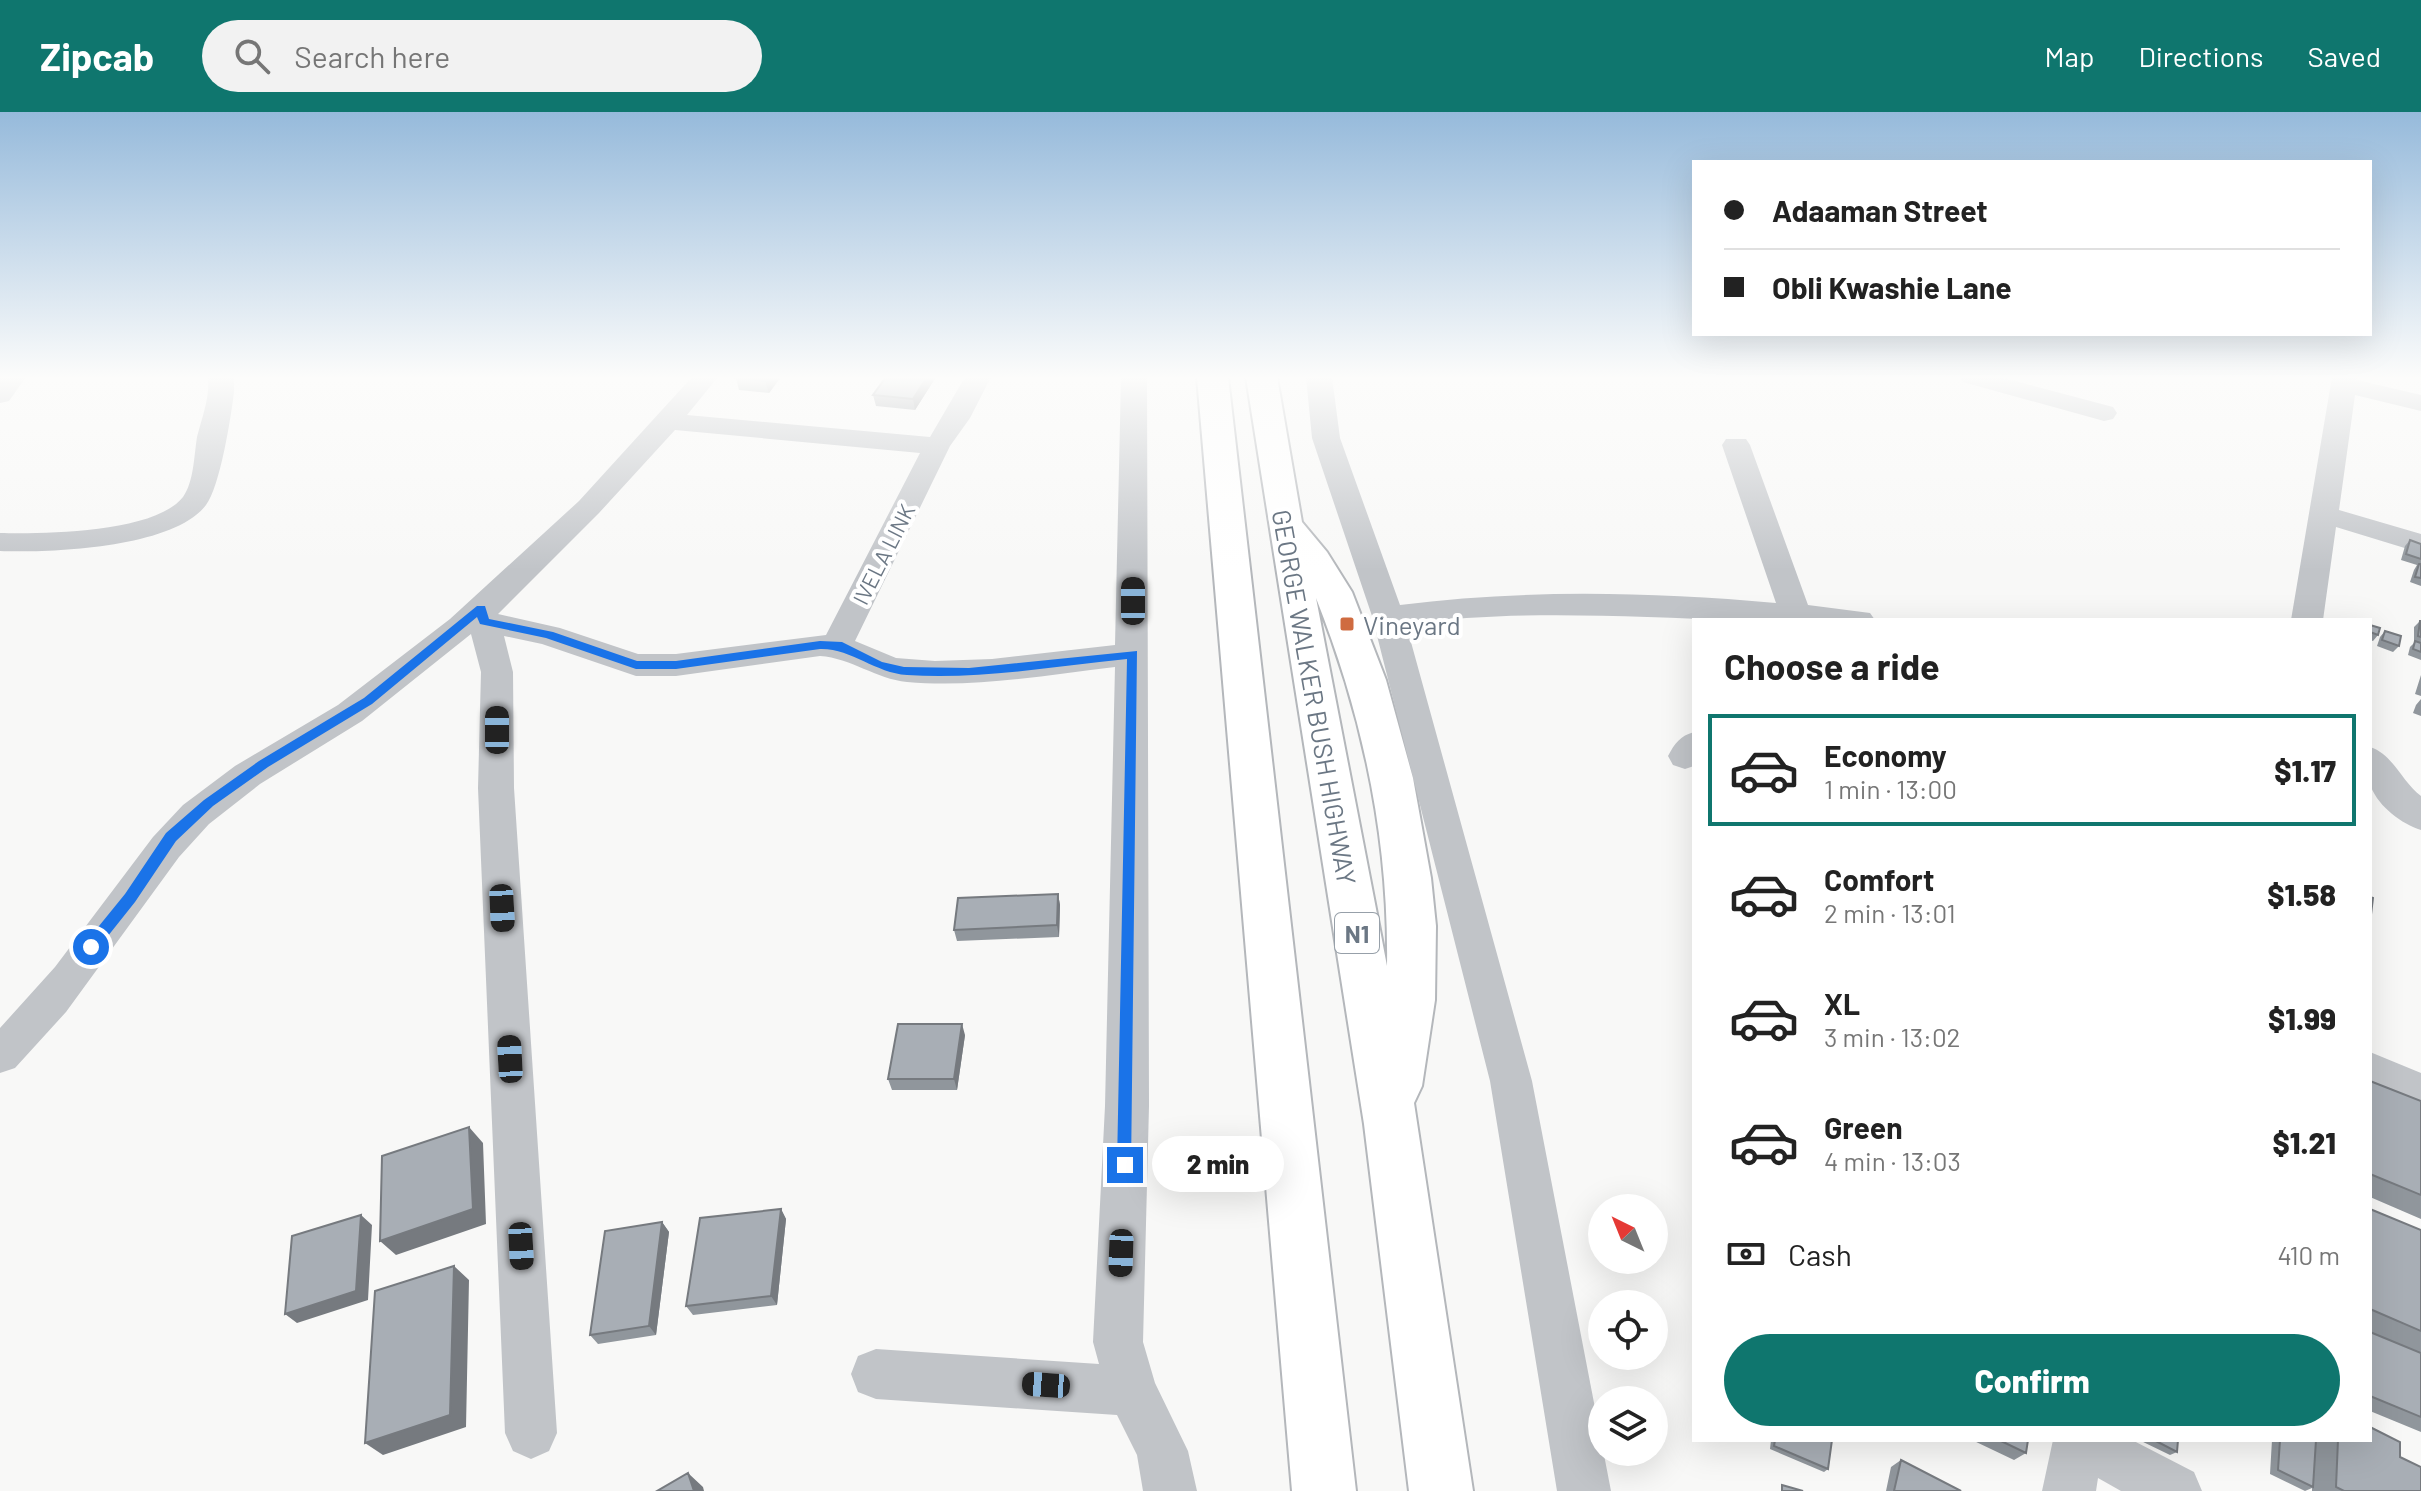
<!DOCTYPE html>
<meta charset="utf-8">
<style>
:root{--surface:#fff;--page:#f2f2f2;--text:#222;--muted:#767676;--line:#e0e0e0;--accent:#0f766e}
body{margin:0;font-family:Barlow,sans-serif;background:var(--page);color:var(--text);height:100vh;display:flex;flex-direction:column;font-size:30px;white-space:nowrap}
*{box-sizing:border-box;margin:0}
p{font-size:26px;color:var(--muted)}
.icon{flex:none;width:44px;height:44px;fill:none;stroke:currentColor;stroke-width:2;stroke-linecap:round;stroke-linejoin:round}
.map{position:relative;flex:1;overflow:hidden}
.drawer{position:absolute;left:1692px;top:506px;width:680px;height:824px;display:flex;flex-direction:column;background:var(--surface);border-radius:0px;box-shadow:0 8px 32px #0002}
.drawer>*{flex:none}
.top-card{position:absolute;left:1692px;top:48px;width:680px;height:176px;border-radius:0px;box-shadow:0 8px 32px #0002;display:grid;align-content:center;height:176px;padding:0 32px;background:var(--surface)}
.needle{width:52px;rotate:317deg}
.fabs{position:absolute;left:1588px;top:1082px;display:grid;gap:16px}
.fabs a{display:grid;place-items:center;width:80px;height:80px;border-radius:50%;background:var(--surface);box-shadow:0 8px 32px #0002;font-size:40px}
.end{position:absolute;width:36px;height:36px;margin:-18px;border:10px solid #1a73e8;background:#fff;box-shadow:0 0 0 4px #fff}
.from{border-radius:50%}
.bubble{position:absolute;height:56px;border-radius:28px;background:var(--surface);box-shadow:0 8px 32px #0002;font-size:26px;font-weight:800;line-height:56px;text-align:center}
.car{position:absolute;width:24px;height:48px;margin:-24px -12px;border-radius:10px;box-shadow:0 0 6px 2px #0007;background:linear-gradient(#222 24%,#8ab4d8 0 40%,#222 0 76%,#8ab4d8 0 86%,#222 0)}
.top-card b{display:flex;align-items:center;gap:28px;height:76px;font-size:30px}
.top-card b+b{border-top:2px solid var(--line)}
.top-card i{width:20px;height:20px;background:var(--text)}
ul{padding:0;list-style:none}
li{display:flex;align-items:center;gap:24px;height:112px;margin:0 16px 12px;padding:0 16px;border:4px solid transparent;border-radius:0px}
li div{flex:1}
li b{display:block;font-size:30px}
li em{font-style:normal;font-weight:800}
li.current{border-color:var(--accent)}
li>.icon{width:72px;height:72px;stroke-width:1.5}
h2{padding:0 32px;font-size:36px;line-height:96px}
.pay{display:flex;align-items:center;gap:20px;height:88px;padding:0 32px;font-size:30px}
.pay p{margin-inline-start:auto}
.cta{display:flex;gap:16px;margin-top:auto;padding:16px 32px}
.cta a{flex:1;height:92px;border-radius:48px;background:var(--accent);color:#fff;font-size:32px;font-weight:800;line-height:92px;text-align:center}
header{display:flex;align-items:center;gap:48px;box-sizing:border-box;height:112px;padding:0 40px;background:var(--accent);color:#fff}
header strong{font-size:38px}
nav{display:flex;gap:44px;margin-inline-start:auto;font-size:28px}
.search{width:560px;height:72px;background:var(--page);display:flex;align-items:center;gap:20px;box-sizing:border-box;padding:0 28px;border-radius:44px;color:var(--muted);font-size:30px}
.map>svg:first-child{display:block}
</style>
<header>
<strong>Zipcab</strong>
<div class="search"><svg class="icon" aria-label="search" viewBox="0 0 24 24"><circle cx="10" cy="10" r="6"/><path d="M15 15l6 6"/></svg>Search here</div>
<nav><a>Map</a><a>Directions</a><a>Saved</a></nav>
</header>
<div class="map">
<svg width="2421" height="1379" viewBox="0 0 2421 1379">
<rect width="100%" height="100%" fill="#f8f8f7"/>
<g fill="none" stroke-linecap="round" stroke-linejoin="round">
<defs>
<path id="highway" d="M1197,265H1228L1356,1379H1292Z
M1246,265H1277L1302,410L1327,440L1352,480L1386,568L1413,666L1431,766L1436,814L1435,888L1422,974L1414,991L1473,1379H1409L1364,1012ZM1316,486C1363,604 1389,728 1387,854Z"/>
</defs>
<use href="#highway" stroke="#b4b7bb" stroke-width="4"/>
<path fill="#c1c4c8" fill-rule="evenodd" d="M0,265H26L9,289L0,291Z
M208,265H234V280C231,305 220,375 206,393C174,436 50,441 0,439V421C43,422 155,421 183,385C194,370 194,343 197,325C202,305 210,286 208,265Z
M692,265H718L687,303L930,325L965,265H991L970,306L950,334L855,529L896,546L935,549L992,547L1115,533L1121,266H1147L1149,994L1143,1230L1155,1271L1188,1339L1197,1379H1143L1137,1343L1117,1303L876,1287L858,1280L851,1262L858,1244L876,1237L1099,1252L1093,1230L1105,994L1115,555C1047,563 976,576 907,570C876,567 851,546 820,544L676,564H636L542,532L504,524L513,560L514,676L557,1321L549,1339L531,1347L513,1339L505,1321L478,676L481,560L471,522L362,609L260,672L209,712L179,745L66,900L15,956L0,961V916L55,855L153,725L183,693L235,654L338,593L450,507L579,389ZM675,318L920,341L826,523L676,542H638L560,516L498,502L599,401Z
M1306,265H1332L1340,326L1400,493C1525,477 1650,480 1776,491L1722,333L1726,327H1746L1750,333L1808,493L1870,501L1875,508C1830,508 1785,509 1741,508C1626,505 1520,497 1406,512L1532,969L1611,1379H1557L1490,969L1372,504L1312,326Z
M1959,265H2000L2113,295L2117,301L2113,307L2104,309L1963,270Z
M2332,265H2358L2357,268L2421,283V299L2355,283L2339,398L2421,422V441L2336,415L2323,508H2291Z
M1694,620V654L1685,657L1673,653L1668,644C1675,631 1680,624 1694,620Z
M2370,635C2393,642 2402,670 2421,684V718C2402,712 2379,695 2371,675C2367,665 2370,647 2370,635Z
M2370,940L2421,961V1000L2370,979Z
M2053,1328H2132L2194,1360L2202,1379H2121L2098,1366L2096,1379H2042Z"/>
<use href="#highway" fill="#fff" fill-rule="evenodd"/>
</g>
<path fill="#90969c" d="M781,265L769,281L739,278L736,266Z
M886,265H936L915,298L876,294L873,283Z
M2410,428L2421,432V474L2410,470L2414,458L2417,453L2401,448L2405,434Z
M2420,509H2421V548L2408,543L2410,535L2414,531V515Z
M2370,513L2378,523L2373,529L2370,528Z
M2385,519L2399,534L2393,540L2377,534L2380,525Z
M2421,563V584L2415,582Z
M2421,587V604L2413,601L2416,593Z
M1058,782L1060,793L1059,825L957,829L954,818Z
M965,923L957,978H892L888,967Z
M2370,969L2421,989V1107L2370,1085Z
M781,1097L786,1107L777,1193L693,1203L686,1194Z
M2370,1097L2421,1118V1320L2370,1299Z
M662,1110L669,1120L656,1223L598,1232L590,1223Z
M1771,1328H1832L1828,1357L1824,1360L1770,1337Z
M1972,1328H2028L2026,1341L2014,1348Z
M2139,1328H2178L2177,1340L2170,1343Z
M2272,1328H2370L2400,1345L2421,1379H2312V1376L2305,1379L2270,1362Z
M1901,1348L1961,1379H1886L1891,1355Z"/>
<path fill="#767a7f" d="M769,265H781L769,281L765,269Z
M927,265H936L915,298L913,287Z
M1058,782L1060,793L1059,825L1057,813Z
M962,912L965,923L957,978L954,967Z
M469,1015L483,1031L486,1112L396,1143L380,1129Z
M781,1097L786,1107L777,1193L771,1184Z
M361,1103L372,1113L368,1188L297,1211L285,1202Z
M662,1110L669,1120L656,1223L649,1214Z
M454,1154L469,1168L466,1315L383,1343L365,1331Z
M688,1361L703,1375L704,1379H694Z"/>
<path fill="#a8aeb5" stroke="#767a7f" stroke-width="2" d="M737,265H769L765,269L736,266Z
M886,265H927L913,287L873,283Z
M2410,428L2421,432V447L2406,442Z
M2419,452H2421V466L2415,465Z
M2420,509H2421V525L2418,524Z
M2370,513L2380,516L2378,523L2370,520Z
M2385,519L2401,524L2399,534L2382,528Z
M2415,529L2421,531V540L2413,537Z
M1058,782L1057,813L954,818L958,786Z
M2370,785L2373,786L2370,811Z
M898,912H962L954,967H888Z
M2370,969L2421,989V1083L2370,1062Z
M469,1015L473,1097L380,1129L382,1044Z
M781,1097L771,1184L686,1194L700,1106Z
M2370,1097L2421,1118V1219L2370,1197Z
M361,1103L356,1179L285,1202L292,1124Z
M662,1110L649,1214L590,1223L605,1119Z
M454,1154L450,1303L365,1331L375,1179Z
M2370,1220L2421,1241V1305L2370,1284Z
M2370,1315L2400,1330V1345L2421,1355V1379H2344L2336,1375L2338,1328H2370Z
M1775,1328H1832L1828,1357L1774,1334Z
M1999,1328H2028L2026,1341Z
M2154,1328H2178L2177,1340Z
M2280,1328H2316L2313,1375L2278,1358Z
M1901,1348L1961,1379H1894Z
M688,1361L694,1379H657Z
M1782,1373L1803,1379H1782Z"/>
<linearGradient id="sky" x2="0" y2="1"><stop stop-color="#96badb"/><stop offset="0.58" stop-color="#fcfcfb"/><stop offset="1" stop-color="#fcfcfb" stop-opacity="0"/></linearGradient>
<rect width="2421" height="458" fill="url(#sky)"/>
<path fill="#1a73e8" d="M477,494H485L489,507L553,520L637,549H676L820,529L842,530L882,550L904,555L969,556L1137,539L1131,1058L1125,1060L1117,1053L1127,547C1055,554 980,568 907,563C875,561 851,536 820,537L676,557H636L546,526L480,512L477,505L372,592L268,655L213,694L176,729L135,790L96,839H86V830L125,782L166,721L204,688L259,649L364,586Z"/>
<rect fill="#cf6b40" stroke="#fff" stroke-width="3" x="1339" y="504" width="16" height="16" rx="4"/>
<g text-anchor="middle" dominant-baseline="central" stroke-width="8" stroke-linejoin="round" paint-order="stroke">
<g font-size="22" fill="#6b7784" stroke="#fff">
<text transform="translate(883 442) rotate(-63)">IVELA LINK</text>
</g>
<rect fill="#fff" stroke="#97a0a9" stroke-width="2" x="1335" y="801" width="44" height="40" rx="6"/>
<g font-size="24" font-weight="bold" fill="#6b7784">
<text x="1357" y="821">N1</text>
</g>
<g font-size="26" fill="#6b7784" stroke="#fff" text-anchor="start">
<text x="1363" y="512">Vineyard</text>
</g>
<g font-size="26" fill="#6b7784" stroke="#fff">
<text transform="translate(1315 585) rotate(80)">GEORGE WALKER BUSH HIGHWAY</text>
</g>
</g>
</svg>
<div class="fabs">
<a><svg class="needle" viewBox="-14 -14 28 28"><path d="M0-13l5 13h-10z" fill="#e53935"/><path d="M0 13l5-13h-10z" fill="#767676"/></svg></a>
<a><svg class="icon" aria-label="locate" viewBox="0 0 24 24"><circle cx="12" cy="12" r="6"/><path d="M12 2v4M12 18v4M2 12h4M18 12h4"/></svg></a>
<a><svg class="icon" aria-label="layers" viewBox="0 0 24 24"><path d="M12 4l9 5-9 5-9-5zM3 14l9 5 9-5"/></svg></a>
</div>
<i class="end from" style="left:91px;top:835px"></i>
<i class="end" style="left:1125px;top:1053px"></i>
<div class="bubble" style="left:1152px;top:1024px;width:132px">2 min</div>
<i class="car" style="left:1133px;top:489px;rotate:0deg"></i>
<i class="car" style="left:497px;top:618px;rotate:0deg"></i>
<i class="car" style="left:502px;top:796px;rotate:177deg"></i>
<i class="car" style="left:510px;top:947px;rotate:357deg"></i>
<i class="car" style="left:521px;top:1134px;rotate:177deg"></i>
<i class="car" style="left:1121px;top:1141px;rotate:182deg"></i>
<i class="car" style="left:1046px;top:1273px;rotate:274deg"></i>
<div class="top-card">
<b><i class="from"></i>Adaaman Street</b>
<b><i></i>Obli Kwashie Lane</b>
</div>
<section class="drawer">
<h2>Choose a ride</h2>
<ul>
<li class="current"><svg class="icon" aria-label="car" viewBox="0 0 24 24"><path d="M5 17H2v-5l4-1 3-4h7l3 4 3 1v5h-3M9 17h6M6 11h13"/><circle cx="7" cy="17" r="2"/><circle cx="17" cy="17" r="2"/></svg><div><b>Economy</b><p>1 min · 13:00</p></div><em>$1.17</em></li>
<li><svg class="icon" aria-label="car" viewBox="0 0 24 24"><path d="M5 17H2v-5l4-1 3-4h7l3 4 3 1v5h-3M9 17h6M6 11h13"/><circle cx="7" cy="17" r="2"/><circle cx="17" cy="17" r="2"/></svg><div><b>Comfort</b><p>2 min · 13:01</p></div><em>$1.58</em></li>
<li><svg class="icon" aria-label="car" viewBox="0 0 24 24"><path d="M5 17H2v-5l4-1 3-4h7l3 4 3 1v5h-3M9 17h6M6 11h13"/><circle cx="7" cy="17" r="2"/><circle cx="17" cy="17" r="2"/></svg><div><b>XL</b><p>3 min · 13:02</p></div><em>$1.99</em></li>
<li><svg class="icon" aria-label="car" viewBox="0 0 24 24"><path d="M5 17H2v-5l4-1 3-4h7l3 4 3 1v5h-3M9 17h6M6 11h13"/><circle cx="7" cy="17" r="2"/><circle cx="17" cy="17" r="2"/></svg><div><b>Green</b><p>4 min · 13:03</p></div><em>$1.21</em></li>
</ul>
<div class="pay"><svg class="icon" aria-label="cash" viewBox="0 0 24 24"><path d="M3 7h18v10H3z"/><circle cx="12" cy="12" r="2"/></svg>Cash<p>410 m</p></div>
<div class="cta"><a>Confirm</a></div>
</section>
</div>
